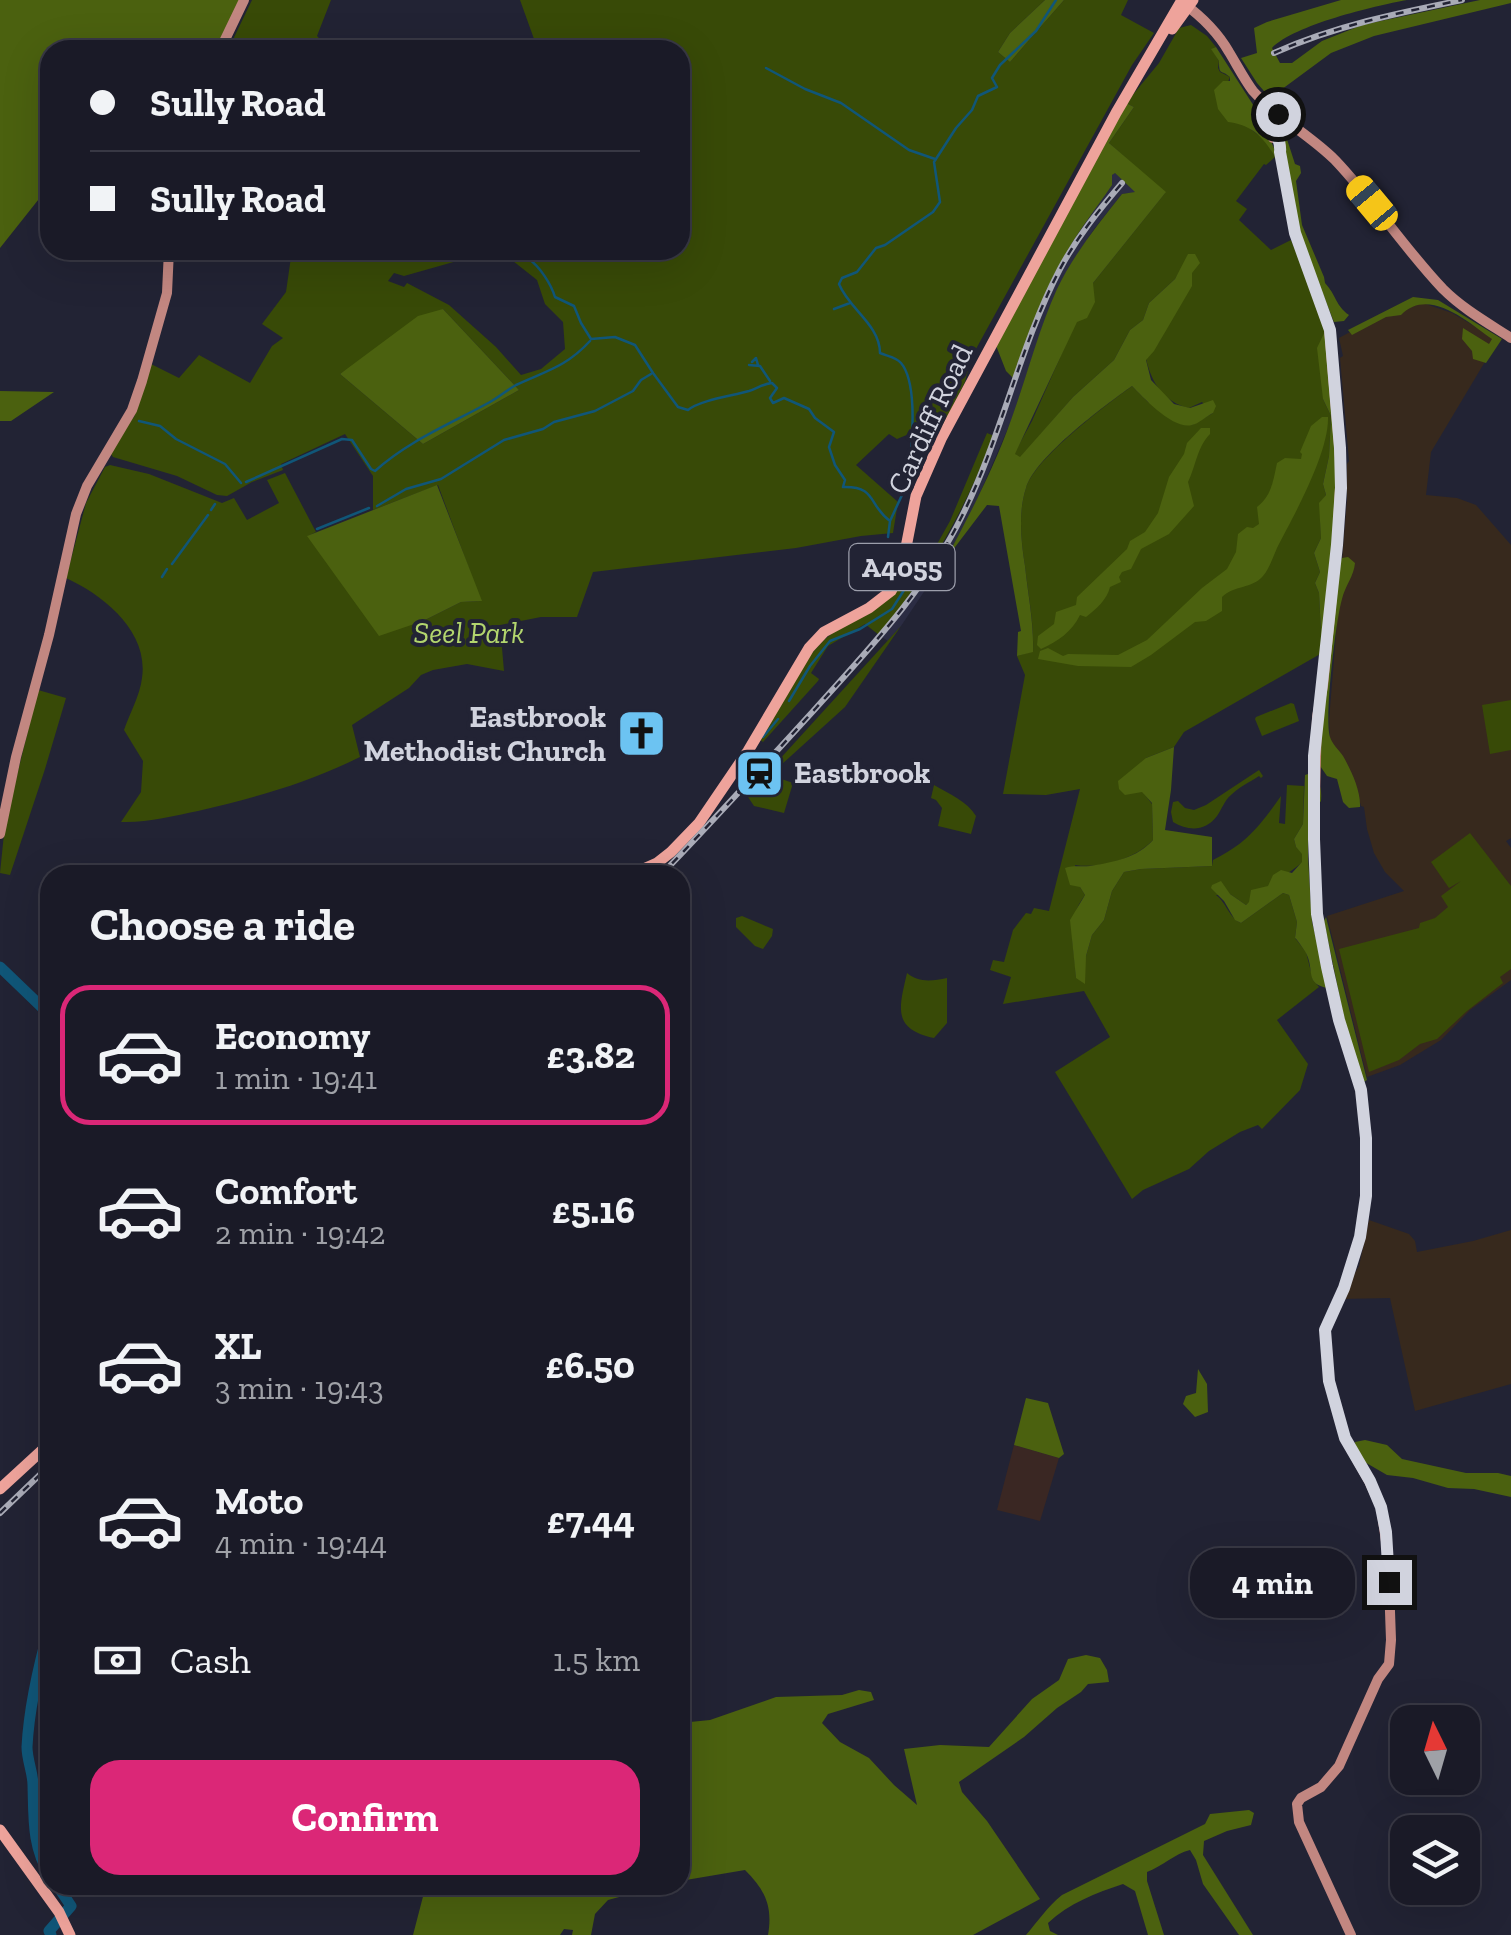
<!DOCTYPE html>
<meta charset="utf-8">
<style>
:root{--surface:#1a1a27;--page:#23232f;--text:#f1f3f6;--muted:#9fa1a7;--line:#383844;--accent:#db2777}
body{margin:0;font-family:"Zilla Slab",serif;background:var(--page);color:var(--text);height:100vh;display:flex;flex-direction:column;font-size:38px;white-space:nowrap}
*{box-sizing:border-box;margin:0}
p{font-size:32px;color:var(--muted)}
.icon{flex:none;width:55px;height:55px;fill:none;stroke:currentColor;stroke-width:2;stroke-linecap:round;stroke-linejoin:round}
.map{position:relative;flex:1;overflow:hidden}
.drawer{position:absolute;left:40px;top:865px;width:650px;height:1030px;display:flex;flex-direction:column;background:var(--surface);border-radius:30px;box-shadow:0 10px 40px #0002,0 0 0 2px var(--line)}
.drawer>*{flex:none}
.top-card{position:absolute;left:40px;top:40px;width:650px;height:220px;border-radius:30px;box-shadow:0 10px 40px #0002,0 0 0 2px var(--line);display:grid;align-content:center;height:220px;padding:0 50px;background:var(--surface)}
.needle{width:65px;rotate:355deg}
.tools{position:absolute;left:1390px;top:1705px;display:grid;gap:20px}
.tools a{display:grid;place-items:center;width:90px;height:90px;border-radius:20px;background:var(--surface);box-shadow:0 10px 40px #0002,0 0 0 2px var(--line);font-size:50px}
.end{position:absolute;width:45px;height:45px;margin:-22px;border:12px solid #d1d3de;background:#111;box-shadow:0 0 0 5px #111}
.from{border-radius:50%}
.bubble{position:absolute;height:70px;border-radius:30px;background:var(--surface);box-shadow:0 10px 40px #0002,0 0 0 2px var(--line);font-size:32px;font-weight:800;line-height:70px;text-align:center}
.car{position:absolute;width:30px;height:60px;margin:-30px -15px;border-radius:12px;box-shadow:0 0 8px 2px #0007;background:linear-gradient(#f5c518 24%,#345 0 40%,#f5c518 0 76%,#345 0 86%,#f5c518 0)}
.top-card b{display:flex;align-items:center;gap:35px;height:95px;font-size:38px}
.top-card b+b{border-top:2px solid var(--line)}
.top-card i{width:25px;height:25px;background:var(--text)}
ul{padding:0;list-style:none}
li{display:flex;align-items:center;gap:30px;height:140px;margin:0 20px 15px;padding:0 30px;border:5px solid transparent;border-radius:30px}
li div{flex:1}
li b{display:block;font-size:38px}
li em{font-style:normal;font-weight:800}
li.on{border-color:var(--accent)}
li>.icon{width:90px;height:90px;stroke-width:1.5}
h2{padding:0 50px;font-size:45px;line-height:120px}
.pay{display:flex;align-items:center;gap:25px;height:110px;padding:0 50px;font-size:38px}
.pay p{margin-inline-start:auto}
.primary-button{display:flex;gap:20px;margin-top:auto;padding:20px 50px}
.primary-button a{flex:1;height:115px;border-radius:30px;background:var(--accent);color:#fff;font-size:40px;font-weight:800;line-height:115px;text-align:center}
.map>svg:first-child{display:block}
</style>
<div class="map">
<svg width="1511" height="1935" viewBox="0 0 1511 1935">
<rect width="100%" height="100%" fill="#222334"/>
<path fill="#3a2723" d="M1014,1445L1059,1458L1040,1521L997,1510Z"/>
<path fill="#2b2c43" d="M1114,172L1137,192L1122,194L1094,229L1068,269L1044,322L1011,421L974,507L946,559L901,626L888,641L879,635L911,595L938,554L972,490L990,445L1032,324L1049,286L1068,249Z"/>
<path fill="#37291d" d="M1414,300L1452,313L1498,340L1431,452L1426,495L1457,498L1476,505L1511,545V838L1506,841L1511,848V980L1470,1010L1441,1040L1400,1065L1367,1077L1327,916L1404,891L1385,872L1374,853L1367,829L1364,807L1361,806L1354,781L1344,761L1330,739L1329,720L1347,500V464L1349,461L1340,358L1343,356L1339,338L1383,314Z
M1369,1220L1409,1234L1415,1241L1417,1252L1473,1241L1511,1230V1384L1415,1411L1390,1298L1340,1299L1359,1266Z"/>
<path fill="#384a07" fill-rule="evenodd" d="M252,0H331L317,36L330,50H228Z
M520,0H1045L1010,33L998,52L1010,62L1064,0H1128L1121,15L1154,33L1132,65L971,358L965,382L934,443L909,434L897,439L889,434L856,465L898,502L893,533L861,536L796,548L593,572L577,617H541L500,625L504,671L467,664L433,670L421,675L409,688L352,725L360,757C308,783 254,798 198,811C173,816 147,823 121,822L141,792L143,761L124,730C130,713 140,695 142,678C149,631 103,595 66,578L86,503L105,467L110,465L149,474L222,503L234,498L247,520L279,503L267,480L285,473L316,532L308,536L423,621L461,602L481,601L438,485L373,510V476L345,434L281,464L283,470L252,482L227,496L217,495L177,476L113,457L111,454L125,427L134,417L151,364L179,378L199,355L250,383L272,346L283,338L262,324L286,292L292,250H496L404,276L394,273L388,281L404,287L407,283L449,305L496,347L521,375L541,369L565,349L563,322L545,304L537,280L513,261L505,250H680V50H538ZM443,309L519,390L423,444L340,374Z
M1191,25L1207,36L1216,47L1212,49L1219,61L1218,68L1220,72L1230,77L1228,82L1234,123H1243L1267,142L1275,157L1266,165L1264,164L1236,201L1247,209L1239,220L1271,250L1291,240L1327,327L1323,399L1331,416L1329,456L1323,484L1326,495L1320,503L1321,538L1314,553L1320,572L1315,583L1319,593L1322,653L1184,732L1174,747L1146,758L1142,791L1152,804L1153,840C1135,859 1100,869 1075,865L1080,887L1085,895C1064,923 1075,946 1076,978L1086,956L1092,935L1104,920L1112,891L1124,872L1141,869L1212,866L1213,860C1247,843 1259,827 1281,796L1279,823L1285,824L1287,785L1304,786L1303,824L1294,839L1296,847L1302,853L1303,862C1284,876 1265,890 1246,905L1230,894L1216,895C1226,902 1229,918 1241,923L1283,893L1289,895L1297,922L1295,938L1306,952L1313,980L1319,987L1277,1020L1308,1064L1300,1090L1262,1129L1258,1125L1240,1132L1209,1151L1189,1169L1143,1190L1132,1199L1055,1072L1110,1037L1084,991L1003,1004L1011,977L990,970L993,960L1004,962L1013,930L1026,913L1031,914L1034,908L1049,911L1080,789L1046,795L1003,794L1025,675L1017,656L1033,651C1034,622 1028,594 1025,566C1021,542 1018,512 1026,488C1035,458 1106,405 1132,386L1148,402L1192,425L1213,413L1202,402L1189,408C1164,402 1152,384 1146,359C1171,334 1176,295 1185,263L1175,279L1149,303L1143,320L1130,330L1114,360L1073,397L1020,458L1014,454L1032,421L1093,283L1165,193L1109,143L1134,107L1126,103L1159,63L1179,28Z
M987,433L994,436C964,511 930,572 879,635L865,624L828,646L811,673L819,679L818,681L763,742L759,739L812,653L825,639L921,563L936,546L950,521Z
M901,626L845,707L770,775L793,783L784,813L754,806L748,797L758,786L757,784Z
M38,690L66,698L45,769L10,875L0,873L5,824Z
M1511,700V750L1490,754L1482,705Z
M1291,703L1294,704L1299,721L1262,736L1255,719L1256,717Z
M1259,770L1263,776L1261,778L1259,776C1250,782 1239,787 1231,795C1224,801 1222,809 1217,816C1205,832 1188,831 1173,822L1171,812L1173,802L1178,801L1185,808L1194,810L1206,805Z
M934,785C949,794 967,801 976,816L971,834L938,826L942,808L936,800L931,798Z
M1470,833L1511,886V969L1500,977L1503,983L1467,1011L1437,1039L1420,1044L1399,1060L1369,1072L1339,949L1419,928L1420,923L1435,918L1448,907L1441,896L1461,881L1449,888L1431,862Z
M742,916L773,929L772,936L763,949L755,946L736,927V918Z
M907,973C919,983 932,981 947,978V1023L934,1038C892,1029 899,1008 907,973Z"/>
<path fill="#4b610f" d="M0,0H242L217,50H50V185L0,248Z
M1045,0H1064L1010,62L998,52L1010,33Z
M1341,0H1407C1374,6 1294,25 1272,48L1280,63H1292L1322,41L1362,25L1480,0H1511V3L1374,36L1331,53L1270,98L1257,83L1241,58L1257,53L1254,28L1267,22Z
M1216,47L1259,114L1277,155L1275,157C1263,136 1251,125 1228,122L1218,109L1214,90L1223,81H1230V77C1221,69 1219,76 1219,61L1211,49Z
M1126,103L1134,107L1109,143L1166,192L1093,283L1095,302L1087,318L1077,322L1015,454L1020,457L1073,397L1114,360L1130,330L1143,320L1149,303L1175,279L1188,254H1195L1200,263L1192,273V286L1154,351L1146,360L1151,380L1174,404L1190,408L1213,400L1216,406L1213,413C1207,416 1198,424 1192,425C1173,430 1144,398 1132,386C1104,406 1035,457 1026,488C1018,512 1021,542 1025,566C1028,595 1034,623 1033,652L1017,656L1018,632L1021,631L999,506L987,505L946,559C970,514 994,468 1011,420C1027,376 1038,331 1057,289C1074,254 1098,224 1122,194L1135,192L1115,173L1112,175V185C1097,207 1081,227 1068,250C1043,290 1029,335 1014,379L1006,371L995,343Z
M1285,133L1295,164L1300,166L1301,173L1296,181L1302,225L1324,277L1325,283C1337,296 1335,305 1349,315L1344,321L1334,322L1297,228L1281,136Z
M1413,297L1438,300L1502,339L1486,363L1473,359L1472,351L1462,339L1463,328L1489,344L1492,339C1469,323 1429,286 1401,315L1386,317L1352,335L1348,330Z
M443,309L519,390L423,444L340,374L418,316Z
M1327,327L1339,467L1322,653L1319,593L1315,583L1320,572L1314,553L1321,538L1319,503L1326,495L1323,484L1329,456L1331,416L1323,399L1317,348Z
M0,391L54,392L11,421H0Z
M1322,417H1328C1329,453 1294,515 1277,548C1273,557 1269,569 1263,576C1252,589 1234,585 1222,597V611L1206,621L1195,622L1151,655L1131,667L1078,666L1038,659L1040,651L1048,648L1063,656L1068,654L1118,655L1147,640L1202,588L1227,569L1236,552L1238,534L1247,527L1253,528L1259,524L1257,507C1272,495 1273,481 1277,463L1285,458L1301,459L1302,454L1300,452L1311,426Z
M1201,428H1210V434C1197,447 1196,466 1188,482L1194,506L1169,534L1141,549L1131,569L1122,572L1119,577L1121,582L1110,587C1107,600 1096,609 1086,617L1080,615C1072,632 1058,641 1041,649L1037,645L1038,636L1054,624L1056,612L1076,605L1077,597L1127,549L1130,541L1145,532L1158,513L1169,477L1184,454L1187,443Z
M437,485L482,601L461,602L423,621L379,636L307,536Z
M1348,557L1355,563C1354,576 1345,586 1342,599C1336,619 1324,719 1330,737C1332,744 1339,750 1343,756C1351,770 1361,791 1360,807L1349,808L1343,802L1337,779L1327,776L1309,750L1317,725L1340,563L1342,558Z
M1174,747L1171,790L1165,830L1212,837V866L1141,869L1124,872L1112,891L1104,920L1092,935L1086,956L1085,984L1076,978L1070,920L1085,895L1080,887L1070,885L1065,868C1074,865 1081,867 1090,866C1114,862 1137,858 1153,840L1152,803L1142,792L1125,795L1119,789L1118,781L1146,758Z
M1311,773C1320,782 1322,788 1321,801L1318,805L1313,803L1308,807L1309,810L1314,808L1319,811L1320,821L1318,823L1308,822V858L1312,922L1328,988C1304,984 1315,970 1306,953C1305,951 1297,939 1295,938L1297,922L1289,895L1283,893L1241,923L1235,920L1224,901L1211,888L1212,885L1221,881L1230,894L1246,905L1249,902L1251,890L1268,886L1273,875L1281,870L1292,873L1302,862V854L1296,847L1294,839L1303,824L1305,775Z
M1326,917L1367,1080L1362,1083L1346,1027L1324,921Z
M1198,1369L1207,1384L1208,1412L1195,1417L1183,1404L1186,1396L1196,1393Z
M1026,1398L1048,1403L1064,1454L1059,1458L1014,1445Z
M1365,1440L1387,1445L1402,1459L1466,1473H1498L1511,1476V1497L1474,1489L1448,1488L1413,1478L1387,1475L1356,1457L1355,1442Z
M1086,1655L1100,1658L1107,1670L1109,1682L1088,1684L1081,1692L1057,1708L1024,1737L959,1782L962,1792L987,1821L1040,1899L973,1935H768C773,1906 765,1890 745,1870L680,1881V1723L710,1720L776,1697L842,1695L859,1690L871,1692L874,1700L828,1714L822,1723L840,1742L869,1758L894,1785L917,1805L904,1749L940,1745L989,1747L1032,1699L1059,1680L1068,1659Z
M1249,1810L1254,1813L1251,1825L1227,1831L1204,1841L1203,1855L1253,1935H1239L1203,1884L1196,1860L1190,1850C1174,1854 1163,1866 1147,1872V1881L1164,1935H1148L1135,1891L1123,1884C1096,1893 1069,1903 1048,1923L1050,1931L1058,1935H1026C1039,1920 1047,1907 1062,1895L1205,1824L1210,1814Z
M426,1885H664L608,1900L595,1914L591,1935H572L573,1930L564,1929L560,1935H413Z"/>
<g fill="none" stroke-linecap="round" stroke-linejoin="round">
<path stroke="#105678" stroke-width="2.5" d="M766,68L805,89L841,103L909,150L935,159
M513,250C518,254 524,256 529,259C540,267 551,284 555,297L574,306L581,323L591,339L615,337L635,345L653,373L678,407L688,410C700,400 732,396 749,391C758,388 762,384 772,383L777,388L770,398L773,403L784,398L809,409L815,418L834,432L829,447L835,465L845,480L843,487C877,486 868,505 890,521L888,537
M834,309L850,303
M752,362L756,358L758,365
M749,365L760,366L770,381
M139,421L160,426L176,439L225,464L241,483
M910,475C911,448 919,384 901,363C896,357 887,356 880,353C880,325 849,309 839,284L842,278L857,272L876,248L885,245L933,212L940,202L934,162L956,128L972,110L978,96L997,87L992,78L1000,65L1036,31L1056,0
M246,482L342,439L352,440L371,469L375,471C408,441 450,424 490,402C499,397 507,390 516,385C546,371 566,367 590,341
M377,506L406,489L441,479L504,440L543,429L554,422L595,411L633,391L641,380L651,374
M211,510L215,504
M890,521L908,482
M317,529L369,508
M172,564L208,515
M162,577L167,569
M789,701L810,666L830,641L860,629L892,609L906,587L931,559
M763,737L778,719"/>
<path stroke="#105678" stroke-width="11" d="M0,967L50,1015
M50,1625C39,1664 29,1707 27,1747C27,1760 33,1773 33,1785C34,1817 32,1848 50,1875
M51,1935L49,1931L71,1906L57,1885"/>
<path stroke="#c28781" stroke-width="10" d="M1183,3C1201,16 1218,33 1229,52C1237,65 1244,79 1253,91C1277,118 1310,135 1335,160C1374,201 1404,248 1443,289C1463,309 1488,323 1511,338
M220,50L244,0
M1271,108L1266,119L1273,138
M1280,116L1275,128L1281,147L1280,152L1295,233L1329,328L1341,469L1337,545L1323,686L1317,717L1314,839L1317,914L1327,967L1339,1020L1361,1090L1366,1138V1196L1360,1237L1344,1288L1325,1330L1329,1381L1345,1438L1369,1481L1381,1507L1388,1555L1391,1640L1389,1664L1378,1679L1339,1766L1321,1787L1301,1798L1297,1804L1299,1822L1351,1935
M0,834L16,757L49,635L76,514L87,486L132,410L142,381L167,293L169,250"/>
<path stroke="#eea39b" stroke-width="11" d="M1172,29L1193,0
M630,875L657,863L671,852L699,823L748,751L809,648L824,632L869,608L891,591L901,573L916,496L941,439L1116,113L1182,0
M0,1489L50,1443
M0,1830L59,1912L70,1935"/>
<defs>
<path id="rail" d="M1274,53C1334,26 1398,13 1462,0
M661,875C714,820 765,764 816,708C870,648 926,589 962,516C1002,436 1019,347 1060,269C1077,237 1099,210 1122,183
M0,1513L50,1465"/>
</defs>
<use href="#rail" stroke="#a9abb7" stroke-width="6"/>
<use href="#rail" stroke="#222334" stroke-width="2.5" stroke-dasharray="8" stroke-linecap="butt"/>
</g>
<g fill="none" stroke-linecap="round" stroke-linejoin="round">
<path stroke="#d1d3de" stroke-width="12" d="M1278,114L1280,116C1269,132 1282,136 1280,152L1295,233L1330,330L1340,448L1341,488L1337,545L1314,756V839L1317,914L1327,967L1339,1020L1361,1090L1366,1138V1196L1360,1237L1344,1288L1325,1330L1329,1381L1345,1438L1370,1481L1381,1507L1386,1532L1389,1582"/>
</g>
<defs>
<symbol id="church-square" viewBox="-11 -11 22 22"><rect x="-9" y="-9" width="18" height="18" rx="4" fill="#6cc3f2" stroke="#222334"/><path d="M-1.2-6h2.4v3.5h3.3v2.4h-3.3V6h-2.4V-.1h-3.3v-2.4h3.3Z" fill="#111"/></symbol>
<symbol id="station-square" viewBox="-11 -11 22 22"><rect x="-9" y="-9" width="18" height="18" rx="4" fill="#6cc3f2" stroke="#222334"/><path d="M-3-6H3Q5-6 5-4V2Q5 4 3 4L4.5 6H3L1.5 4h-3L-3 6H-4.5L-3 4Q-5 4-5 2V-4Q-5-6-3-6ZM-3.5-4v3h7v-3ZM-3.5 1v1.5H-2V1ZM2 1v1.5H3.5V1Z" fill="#111"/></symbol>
</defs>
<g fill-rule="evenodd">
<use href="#church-square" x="614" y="706" width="55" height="55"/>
<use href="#station-square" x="732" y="746" width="55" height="55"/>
</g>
<g text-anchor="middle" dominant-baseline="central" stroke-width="8" stroke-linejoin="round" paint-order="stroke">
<rect fill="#222334" stroke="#9c9eab" stroke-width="2.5" x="849.5" y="544" width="105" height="46" rx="8"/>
<g font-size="28" font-weight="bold" fill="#d1d3de">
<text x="902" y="567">A4055</text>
</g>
<g font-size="30" fill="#d1d3de" stroke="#222334">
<text transform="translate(930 419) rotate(-65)">Cardiff Road</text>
</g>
<g font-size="30" font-style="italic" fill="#b3d66e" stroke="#222334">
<text x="469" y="633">Seel Park</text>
</g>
<g font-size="30" font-weight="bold" fill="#d1d3de" stroke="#222334" text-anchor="end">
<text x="606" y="717">Eastbrook<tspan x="606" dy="34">Methodist Church</tspan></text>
<text x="794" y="773" text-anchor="start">Eastbrook</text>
</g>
</g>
</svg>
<div class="tools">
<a><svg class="needle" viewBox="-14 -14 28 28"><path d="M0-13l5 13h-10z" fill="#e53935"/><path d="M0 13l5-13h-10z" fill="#9fa1a7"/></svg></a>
<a><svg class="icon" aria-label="layers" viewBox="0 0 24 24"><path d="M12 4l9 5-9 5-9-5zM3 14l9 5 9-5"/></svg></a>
</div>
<i class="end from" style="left:1278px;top:114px"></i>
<i class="end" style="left:1389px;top:1582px"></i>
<div class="bubble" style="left:1190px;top:1548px;width:165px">4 min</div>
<i class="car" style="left:1372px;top:203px;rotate:320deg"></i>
<div class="top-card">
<b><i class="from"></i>Sully Road</b>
<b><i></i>Sully Road</b>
</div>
<section class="drawer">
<h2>Choose a ride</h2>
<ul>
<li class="on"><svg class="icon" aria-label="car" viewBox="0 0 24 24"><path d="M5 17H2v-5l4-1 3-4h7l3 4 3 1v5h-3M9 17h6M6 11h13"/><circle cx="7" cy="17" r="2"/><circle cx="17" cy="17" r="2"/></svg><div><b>Economy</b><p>1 min · 19:41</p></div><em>£3.82</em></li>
<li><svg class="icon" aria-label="car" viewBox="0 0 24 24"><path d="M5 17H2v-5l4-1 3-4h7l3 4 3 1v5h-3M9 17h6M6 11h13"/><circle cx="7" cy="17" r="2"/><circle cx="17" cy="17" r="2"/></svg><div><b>Comfort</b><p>2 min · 19:42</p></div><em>£5.16</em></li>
<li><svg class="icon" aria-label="car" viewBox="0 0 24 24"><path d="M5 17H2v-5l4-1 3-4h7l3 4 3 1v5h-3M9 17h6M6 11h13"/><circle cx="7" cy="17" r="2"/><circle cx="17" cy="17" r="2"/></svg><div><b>XL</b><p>3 min · 19:43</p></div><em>£6.50</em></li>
<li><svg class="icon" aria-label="car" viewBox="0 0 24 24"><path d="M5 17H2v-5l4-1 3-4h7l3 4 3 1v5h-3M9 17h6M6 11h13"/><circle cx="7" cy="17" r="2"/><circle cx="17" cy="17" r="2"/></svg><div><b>Moto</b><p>4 min · 19:44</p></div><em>£7.44</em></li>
</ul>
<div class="pay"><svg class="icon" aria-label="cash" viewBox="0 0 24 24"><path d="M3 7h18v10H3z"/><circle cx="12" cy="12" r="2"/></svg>Cash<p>1.5 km</p></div>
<div class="primary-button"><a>Confirm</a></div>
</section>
</div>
